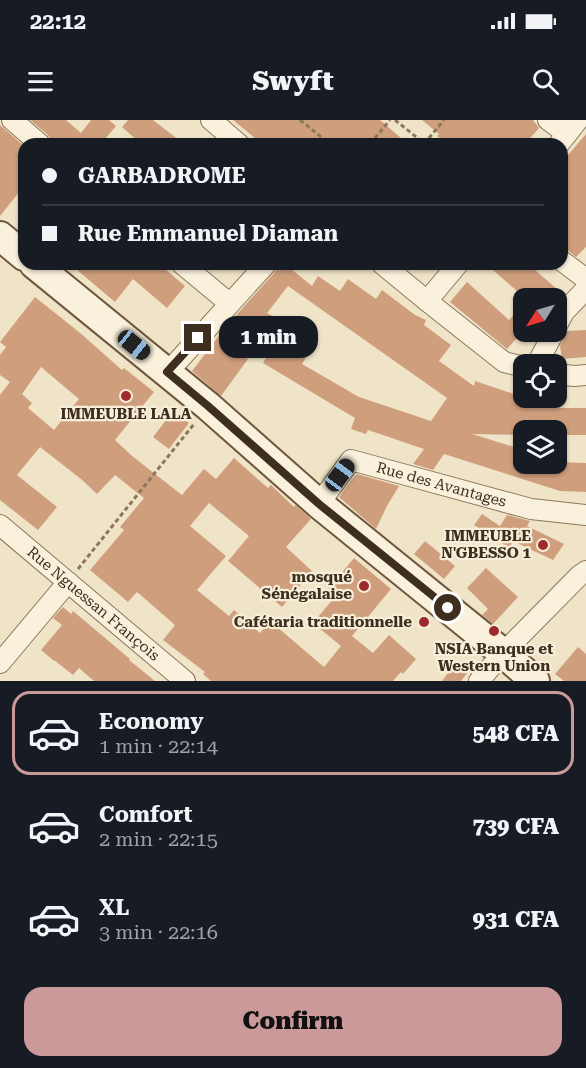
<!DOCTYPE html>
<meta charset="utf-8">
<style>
:root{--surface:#171b24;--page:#20242c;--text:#f1f3f6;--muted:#9ea1a6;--line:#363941;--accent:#cc999b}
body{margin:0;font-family:"Roboto Serif",serif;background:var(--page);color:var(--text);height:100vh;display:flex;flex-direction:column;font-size:22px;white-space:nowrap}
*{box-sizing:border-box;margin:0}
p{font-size:20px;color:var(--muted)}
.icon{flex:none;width:33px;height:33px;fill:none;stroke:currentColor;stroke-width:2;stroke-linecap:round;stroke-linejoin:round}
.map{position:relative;height:561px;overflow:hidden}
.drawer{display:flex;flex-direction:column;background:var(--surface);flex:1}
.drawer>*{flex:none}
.guide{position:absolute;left:18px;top:18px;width:550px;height:132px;border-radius:18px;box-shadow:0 2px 4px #0004;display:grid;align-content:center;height:132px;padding:0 24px;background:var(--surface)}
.needle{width:39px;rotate:233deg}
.fabs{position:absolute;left:513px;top:168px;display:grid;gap:12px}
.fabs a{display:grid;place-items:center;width:54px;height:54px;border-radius:12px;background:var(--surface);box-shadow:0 2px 4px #0004;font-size:30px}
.end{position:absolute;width:27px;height:27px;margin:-14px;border:8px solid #3d2e20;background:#fff;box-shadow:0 0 0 3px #fff}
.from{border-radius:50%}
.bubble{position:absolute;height:42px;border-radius:18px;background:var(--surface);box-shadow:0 2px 4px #0004;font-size:20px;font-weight:800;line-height:42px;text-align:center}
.car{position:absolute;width:18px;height:36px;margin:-18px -9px;border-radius:8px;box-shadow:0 0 4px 2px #0007;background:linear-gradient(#222 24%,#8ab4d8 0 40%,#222 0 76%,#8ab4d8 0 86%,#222 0)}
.guide b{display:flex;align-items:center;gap:21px;height:57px;font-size:22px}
.guide b+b{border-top:2px solid var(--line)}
.guide i{width:15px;height:15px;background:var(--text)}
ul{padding:10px 0 0;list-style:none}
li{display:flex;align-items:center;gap:18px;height:84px;margin:0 12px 9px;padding:0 12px;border:3px solid transparent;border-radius:18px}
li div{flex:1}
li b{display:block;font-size:22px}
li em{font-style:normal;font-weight:800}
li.current{border-color:var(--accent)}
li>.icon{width:54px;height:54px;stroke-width:1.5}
.button{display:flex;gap:12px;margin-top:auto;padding:12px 24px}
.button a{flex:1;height:69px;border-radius:18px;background:var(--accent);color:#111;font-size:24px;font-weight:800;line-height:69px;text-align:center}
.status{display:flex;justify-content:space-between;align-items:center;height:42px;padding:0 30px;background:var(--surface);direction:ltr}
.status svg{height:16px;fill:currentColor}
header{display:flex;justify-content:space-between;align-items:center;height:78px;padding:0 24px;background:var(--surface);font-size:27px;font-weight:800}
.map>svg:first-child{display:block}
</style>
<div class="status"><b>22:12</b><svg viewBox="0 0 49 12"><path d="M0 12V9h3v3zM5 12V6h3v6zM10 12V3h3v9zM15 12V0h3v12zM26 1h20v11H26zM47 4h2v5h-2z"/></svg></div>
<header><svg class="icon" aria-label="menu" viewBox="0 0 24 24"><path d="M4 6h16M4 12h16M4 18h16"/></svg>Swyft<svg class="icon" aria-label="search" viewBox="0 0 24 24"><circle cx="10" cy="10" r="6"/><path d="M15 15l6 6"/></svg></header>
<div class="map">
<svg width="586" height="561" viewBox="0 0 586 561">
<rect width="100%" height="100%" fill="#f0e4c8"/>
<path fill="#cf9f7d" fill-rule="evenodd" d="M30,0H66L81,13L91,0H109L116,6L101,24H52L51,19L48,15Z
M128,0H153L184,24H141L122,7Z
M233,0H380L408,24H262Z
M422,0H533L539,8L525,24H503L496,18L491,24H447L437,16L439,14Z
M0,5L24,26V66L0,96Z
M586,14V127L576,137L569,131L562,129V42Z
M70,144H159L185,166L167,188L133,159L115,182Z
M278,144H285L312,166L318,156L340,171L348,159L376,179L382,170L415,195L426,200L424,205L451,225L439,241L474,266L475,261L556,288H586V315H556V310H524V315L472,314L524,330V344H556V342L586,343V372L560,371L444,334L433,350L413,344L424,329L368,310L366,314L351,309L355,298L263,243L275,223L253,210L237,230L248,239L221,276L192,251L221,213H220L275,152ZM288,166L447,278L431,301L359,277L302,244L316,221L267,193Z
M486,144H528L564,175L560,178H525Z
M467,162L509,200L524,184V210L507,229L450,182Z
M35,177L79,212L122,250L124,248L154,272L115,320L132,336L182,375L204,349L216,359L234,338L268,368L271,365L294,387L296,385L311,399L286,427L312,451L282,487L228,441L249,416L209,383L190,406L226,436L197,470L229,496L234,490L260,513L270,501L324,547L341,526L313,503L333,479L325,473L354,438L391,469L352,516L373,533L389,515L416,539L403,554L401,552L393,561H211L203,554L205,552L163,520L175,505L137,472L128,482L90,450L124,410L120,407L144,378L115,355L97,374L81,359L40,327L17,355L57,387L38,410L0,380V275L10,262L0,255V235L6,227L0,222ZM41,247L79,279L54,310L28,288L32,283L22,274Z
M586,210V237L562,239L560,226L567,211Z
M173,291L189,303L169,329L153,317Z
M357,354L399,366L387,386L376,409L339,377L351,361Z
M482,394L500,406L507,395L530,401L527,406L564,424L553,440L513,421L509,428L474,405Z
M425,421L455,446L444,459L414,434Z
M486,448L518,477L493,504L482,495L488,489L467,468Z
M63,487L71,494L73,491L130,539L129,540L155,561H94L79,548L73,555L54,540V541L41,530L62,505L53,498Z
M578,527L586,534V561H564L555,554Z
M456,542L468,552L461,561H442Z"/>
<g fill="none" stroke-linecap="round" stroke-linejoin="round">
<defs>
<g id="street">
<path d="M12,0L40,24"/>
<path d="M211,0L239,24"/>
<path d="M548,0L567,14"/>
<path d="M559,24L578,0"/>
<path d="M562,141L586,159"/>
<path d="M182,144L229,183"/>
<path d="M382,144L427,181L504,242L524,247"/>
<path d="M427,181L458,144"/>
<path d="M556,207L564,192L586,169"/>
<path d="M537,244L554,212"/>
<path d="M167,253L266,144"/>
<path d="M556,254L574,256L586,255"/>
<path id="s1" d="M319,384L351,340L531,389L586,395"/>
<path id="s2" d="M0,405L185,561"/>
<path d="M0,543L68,462"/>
<path d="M479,561L503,533L579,456L586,451"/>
</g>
<path id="secondary" d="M0,116L24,136
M34,144L208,286L319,384L503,533L535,561"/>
</defs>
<use href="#street" stroke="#8d765c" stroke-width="22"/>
<use href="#secondary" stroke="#6f573f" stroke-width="32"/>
<path stroke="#8d765c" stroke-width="3" stroke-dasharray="4.5 3" stroke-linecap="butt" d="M300,0L330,24
M395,0L425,24
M370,24L390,0
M424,24L444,0
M78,449L194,304"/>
<use href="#street" stroke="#faf1dc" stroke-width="20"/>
<use href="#secondary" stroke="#faf1dc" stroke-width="28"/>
</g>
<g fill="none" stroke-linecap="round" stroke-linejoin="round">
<path stroke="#3d2e20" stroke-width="8" d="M198,218L167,252L208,286L319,384L448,488"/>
</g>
<g fill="#9e2a2b" stroke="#f7eed8" stroke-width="2">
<circle cx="126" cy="276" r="6"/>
<circle cx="543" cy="425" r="6"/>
<circle cx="364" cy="466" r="6"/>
<circle cx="424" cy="502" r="6"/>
<circle cx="494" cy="511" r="6"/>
</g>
<g text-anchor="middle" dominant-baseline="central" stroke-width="4.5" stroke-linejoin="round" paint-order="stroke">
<g font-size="15" font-weight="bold" fill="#3d2e20" stroke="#f7eed8" text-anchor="end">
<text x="126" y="294" text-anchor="middle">IMMEUBLE LALA</text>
<text x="531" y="416">IMMEUBLE<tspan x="531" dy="17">N'GBESSO 1</tspan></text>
<text x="352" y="457">mosqué<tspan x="352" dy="17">Sénégalaise</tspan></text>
<text x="412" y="502">Cafétaria traditionnelle</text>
<text x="494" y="529" text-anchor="middle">NSIA Banque et<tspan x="494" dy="17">Western Union</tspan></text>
</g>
<g font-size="15" fill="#3d2e20" stroke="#f7eed8">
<text stroke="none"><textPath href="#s1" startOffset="148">Rue des Avantages</textPath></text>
<text stroke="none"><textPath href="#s2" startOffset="122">Rue Nguessan François</textPath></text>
</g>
</g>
</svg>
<div class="fabs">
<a><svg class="needle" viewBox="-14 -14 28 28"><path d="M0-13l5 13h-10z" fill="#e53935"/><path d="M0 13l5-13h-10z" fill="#9ea1a6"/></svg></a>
<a><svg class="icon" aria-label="locate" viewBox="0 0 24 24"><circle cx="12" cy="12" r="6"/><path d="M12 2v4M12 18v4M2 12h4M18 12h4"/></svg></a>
<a><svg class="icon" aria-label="layers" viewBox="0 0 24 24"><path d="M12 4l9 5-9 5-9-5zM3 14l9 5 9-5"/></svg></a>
</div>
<i class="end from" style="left:448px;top:488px"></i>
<i class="end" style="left:198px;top:218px"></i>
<div class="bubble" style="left:219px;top:196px;width:99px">1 min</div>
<i class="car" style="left:134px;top:225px;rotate:129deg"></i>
<i class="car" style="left:340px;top:355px;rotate:37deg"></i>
<div class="guide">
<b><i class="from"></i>GARBADROME</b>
<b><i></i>Rue Emmanuel Diaman</b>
</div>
</div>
<section class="drawer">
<ul>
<li class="current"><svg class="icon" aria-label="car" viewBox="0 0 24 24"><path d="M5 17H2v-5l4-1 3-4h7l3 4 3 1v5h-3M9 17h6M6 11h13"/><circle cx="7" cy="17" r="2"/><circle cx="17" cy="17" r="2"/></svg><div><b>Economy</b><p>1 min · 22:14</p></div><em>548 CFA</em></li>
<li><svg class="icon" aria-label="car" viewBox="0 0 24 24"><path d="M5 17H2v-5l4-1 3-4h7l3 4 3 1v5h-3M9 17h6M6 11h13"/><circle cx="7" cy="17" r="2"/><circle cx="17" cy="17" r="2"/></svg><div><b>Comfort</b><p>2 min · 22:15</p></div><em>739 CFA</em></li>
<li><svg class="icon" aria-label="car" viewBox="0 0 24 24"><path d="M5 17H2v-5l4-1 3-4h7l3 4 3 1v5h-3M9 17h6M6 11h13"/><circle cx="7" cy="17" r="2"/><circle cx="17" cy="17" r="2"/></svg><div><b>XL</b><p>3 min · 22:16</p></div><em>931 CFA</em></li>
</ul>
<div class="button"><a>Confirm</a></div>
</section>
